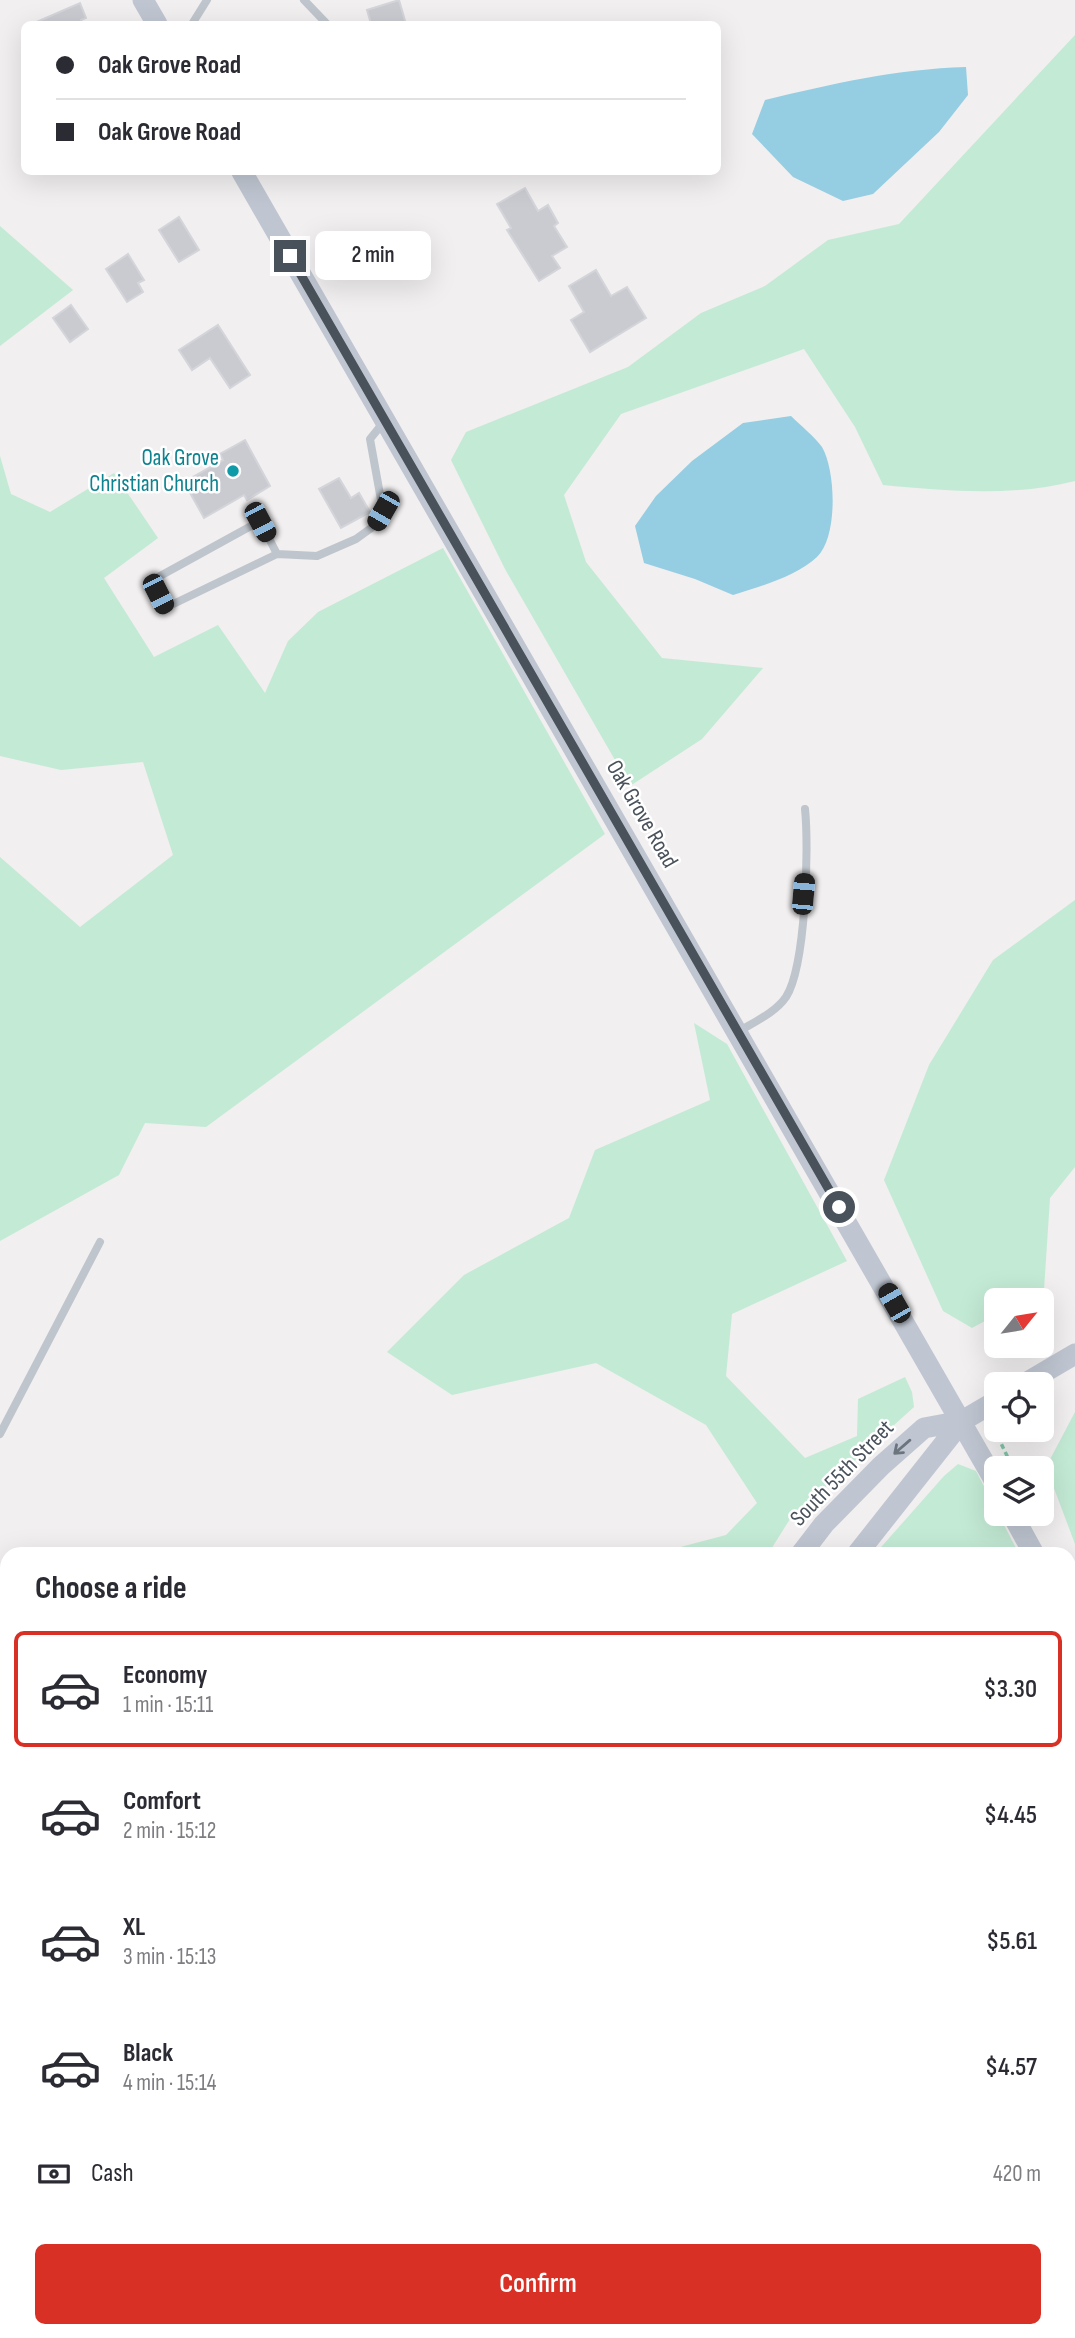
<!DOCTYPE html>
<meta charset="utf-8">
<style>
:root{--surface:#fff;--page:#f7f7f7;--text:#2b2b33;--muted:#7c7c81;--line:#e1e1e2;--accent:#d93025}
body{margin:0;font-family:"Sofia Sans Condensed",sans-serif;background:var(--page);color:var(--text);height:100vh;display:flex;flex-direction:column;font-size:26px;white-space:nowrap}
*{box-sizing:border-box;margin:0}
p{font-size:23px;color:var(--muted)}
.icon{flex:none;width:38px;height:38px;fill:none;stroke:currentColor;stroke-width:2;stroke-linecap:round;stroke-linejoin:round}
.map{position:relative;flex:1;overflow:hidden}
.side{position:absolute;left:0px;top:1547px;width:1076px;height:791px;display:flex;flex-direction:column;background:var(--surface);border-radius:21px 21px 0 0;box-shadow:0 7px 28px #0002}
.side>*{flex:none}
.top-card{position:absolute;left:21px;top:21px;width:700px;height:154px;border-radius:10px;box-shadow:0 7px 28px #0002;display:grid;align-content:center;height:154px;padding:0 35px;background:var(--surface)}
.needle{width:46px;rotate:60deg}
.fabs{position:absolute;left:984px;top:1288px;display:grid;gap:14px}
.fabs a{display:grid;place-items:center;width:70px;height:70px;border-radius:10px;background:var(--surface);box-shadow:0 7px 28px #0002;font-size:35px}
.end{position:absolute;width:32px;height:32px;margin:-16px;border:9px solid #49515a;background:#fff;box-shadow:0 0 0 4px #fff}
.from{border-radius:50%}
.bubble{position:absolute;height:49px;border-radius:10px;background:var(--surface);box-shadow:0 7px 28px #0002;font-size:23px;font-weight:600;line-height:49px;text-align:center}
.car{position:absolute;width:21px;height:42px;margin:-21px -10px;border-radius:9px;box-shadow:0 0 5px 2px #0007;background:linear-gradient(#222 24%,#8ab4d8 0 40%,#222 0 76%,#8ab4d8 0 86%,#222 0)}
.top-card b{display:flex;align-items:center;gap:24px;height:66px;font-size:26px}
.top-card b+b{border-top:2px solid var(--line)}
.top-card i{width:18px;height:18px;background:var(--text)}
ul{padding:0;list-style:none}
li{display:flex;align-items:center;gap:21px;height:116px;margin:0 14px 10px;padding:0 21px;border:4px solid transparent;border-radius:10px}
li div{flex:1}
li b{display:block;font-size:26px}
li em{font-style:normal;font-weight:600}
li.on{border-color:var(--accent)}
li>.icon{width:63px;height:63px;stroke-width:1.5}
h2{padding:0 35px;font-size:32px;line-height:84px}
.pay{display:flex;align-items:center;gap:18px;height:77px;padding:0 35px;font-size:26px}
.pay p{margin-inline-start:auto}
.cta{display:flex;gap:14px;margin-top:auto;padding:14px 35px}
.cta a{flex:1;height:80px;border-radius:10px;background:var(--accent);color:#fff;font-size:28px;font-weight:600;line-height:80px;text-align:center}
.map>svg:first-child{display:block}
</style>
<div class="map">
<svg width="1075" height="2338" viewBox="0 0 1075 2338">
<rect width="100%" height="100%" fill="#f1efef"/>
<path fill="#c3ead5" d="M1075,35V481C1013,497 946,491 883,485L855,427L804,349L621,414L564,495L586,562L662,658L763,668L702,739L630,786L505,569L451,460L466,432L628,367L701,313L765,286L828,240L899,224Z
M0,226L73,290L0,346Z
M0,456L11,494L50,512L114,473L158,538L104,578L154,657L218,625L265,693L288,641L318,612L443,548L605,834L206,1127L145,1123L119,1175L0,1241V857L80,927L173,855L143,762L61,770L0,756Z
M1075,900V1167L1050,1198L1044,1290L1025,1300H996V1315L972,1328L943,1311L884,1180L929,1065L993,960Z
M694,1023L727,1044L847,1261L732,1314L726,1376L805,1458L857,1436L858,1399L905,1377L912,1392L914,1407L790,1519L768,1554H654L726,1535L757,1503L706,1425L596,1363L452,1395L387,1352L464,1275L569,1218L595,1150L710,1100Z
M1075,1412V1544L1046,1467Z
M958,1464L976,1471L1019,1554H875L944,1476Z
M1069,1653L1075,1664V2163L1069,2153Z"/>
<path fill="#95cde2" d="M966,67L968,95L939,132L873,194L843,201L793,177L752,134L765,100C831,84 897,69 966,67Z
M791,416C801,426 814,436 822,447C836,471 838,537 817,557C797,576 759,587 733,595L695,579L644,563L635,526L656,496L692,461L743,423Z"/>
<path fill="#cacbd1" stroke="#d4d5da" stroke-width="2" d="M399,0L406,24H371L367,10Z
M80,3L86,18L81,20L83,24H32Z
M525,188L538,211L548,205L558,223L554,226L567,247L552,256L560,268L539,281L507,230L511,228L497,204Z
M179,217L199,250L179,262L159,230Z
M128,254L144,280L138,283L143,292L127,302L106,269Z
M596,270L611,296L627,287L646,318L590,352L571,320L584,312L569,286Z
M71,305L88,329L70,342L53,318Z
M218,325L250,375L230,388L210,358L192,370L179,350Z
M245,440L270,486L247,500L244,495L204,518L184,482L223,460L220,454Z
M339,478L351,498L359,493L370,512L341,528L319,489Z"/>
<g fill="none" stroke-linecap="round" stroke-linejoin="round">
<path stroke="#7fc4a7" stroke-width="3.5" stroke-dasharray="5 3.5" stroke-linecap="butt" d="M994,1429L1013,1468
M1069,1583L1075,1595"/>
<path stroke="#bfc5cc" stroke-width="8" d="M304,0L327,24
M192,24L207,0
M277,554L260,521L151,581L165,608L277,554L317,556L356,539L374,526L383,511L370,439L383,423
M738,1032C754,1022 775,1013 786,997C806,966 809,847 805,809
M0,1434L100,1242
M0,1722L7,1725
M0,1779L7,1791
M0,1851L7,1863
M1,1852L7,1842
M0,1909L7,1919"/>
<path stroke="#bfc5cc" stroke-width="16" d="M267,2331L271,2338
M712,2331L716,2338"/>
<path stroke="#bfc6d1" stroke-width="21" d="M143,0L157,24
M242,172L996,1483
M1024,1384L1075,1354
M1012,1514L1034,1554
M801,1554L824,1524L881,1466L924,1428L962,1421L996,1401
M857,1554L962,1421
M1069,1619L1075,1629
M0,2079H7
M0,2120H7"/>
</g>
<defs><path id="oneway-shaft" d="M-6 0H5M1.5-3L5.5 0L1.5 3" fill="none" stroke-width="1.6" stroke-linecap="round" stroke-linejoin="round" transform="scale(1.75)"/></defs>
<use stroke="#6c747e" href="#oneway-shaft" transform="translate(902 1447) rotate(139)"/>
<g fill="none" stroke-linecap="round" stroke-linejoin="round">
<path stroke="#49515a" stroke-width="9" d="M290,256L839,1207"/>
</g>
<circle fill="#0f9aa8" stroke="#fff" stroke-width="2.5" cx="233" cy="471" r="7"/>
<g text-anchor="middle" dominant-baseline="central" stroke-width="5" stroke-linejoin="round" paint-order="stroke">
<g font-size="23" fill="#0d838f" stroke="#fff" text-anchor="end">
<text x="219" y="458">Oak Grove<tspan x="219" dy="26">Christian Church</tspan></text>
</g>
<g font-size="23" fill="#49515a" stroke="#fff">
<text transform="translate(642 814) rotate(60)">Oak Grove Road</text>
<text transform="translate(842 1473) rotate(-46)">South 55th Street</text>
</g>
</g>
</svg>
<div class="fabs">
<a><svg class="needle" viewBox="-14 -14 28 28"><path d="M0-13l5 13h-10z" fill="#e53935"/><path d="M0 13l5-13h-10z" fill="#7c7c81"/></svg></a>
<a><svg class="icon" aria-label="locate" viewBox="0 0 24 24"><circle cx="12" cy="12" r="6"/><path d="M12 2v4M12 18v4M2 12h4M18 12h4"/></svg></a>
<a><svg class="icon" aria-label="layers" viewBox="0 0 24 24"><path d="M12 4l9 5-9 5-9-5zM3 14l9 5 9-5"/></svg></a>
</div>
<i class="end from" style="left:839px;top:1207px"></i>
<i class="end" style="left:290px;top:256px"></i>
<div class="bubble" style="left:315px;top:231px;width:116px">2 min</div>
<i class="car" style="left:383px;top:511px;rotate:210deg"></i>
<i class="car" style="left:260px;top:522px;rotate:152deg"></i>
<i class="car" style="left:158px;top:594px;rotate:153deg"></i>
<i class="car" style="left:803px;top:894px;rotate:5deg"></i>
<i class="car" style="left:894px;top:1303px;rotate:330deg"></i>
<div class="top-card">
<b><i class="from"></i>Oak Grove Road</b>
<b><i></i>Oak Grove Road</b>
</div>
<section class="side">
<h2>Choose a ride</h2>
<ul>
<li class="on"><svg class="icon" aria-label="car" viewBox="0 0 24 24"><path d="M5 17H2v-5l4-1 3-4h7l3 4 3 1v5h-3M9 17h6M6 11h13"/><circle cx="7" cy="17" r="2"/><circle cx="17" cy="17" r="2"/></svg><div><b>Economy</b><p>1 min · 15:11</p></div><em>$3.30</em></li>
<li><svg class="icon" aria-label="car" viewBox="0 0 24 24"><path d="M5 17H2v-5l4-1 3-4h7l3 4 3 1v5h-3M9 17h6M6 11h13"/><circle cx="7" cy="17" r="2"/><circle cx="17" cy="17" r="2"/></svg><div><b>Comfort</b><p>2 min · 15:12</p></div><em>$4.45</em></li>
<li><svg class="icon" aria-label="car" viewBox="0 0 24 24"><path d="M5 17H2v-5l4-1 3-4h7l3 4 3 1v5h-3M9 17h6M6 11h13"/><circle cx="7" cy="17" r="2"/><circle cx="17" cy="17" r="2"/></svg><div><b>XL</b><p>3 min · 15:13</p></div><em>$5.61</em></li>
<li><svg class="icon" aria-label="car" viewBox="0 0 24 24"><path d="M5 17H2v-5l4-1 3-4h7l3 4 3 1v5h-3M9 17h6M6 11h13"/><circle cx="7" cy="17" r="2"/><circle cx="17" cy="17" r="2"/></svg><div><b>Black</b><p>4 min · 15:14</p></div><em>$4.57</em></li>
</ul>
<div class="pay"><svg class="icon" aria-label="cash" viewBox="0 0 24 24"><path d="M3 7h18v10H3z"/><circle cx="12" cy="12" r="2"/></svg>Cash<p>420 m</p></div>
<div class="cta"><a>Confirm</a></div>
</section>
</div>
